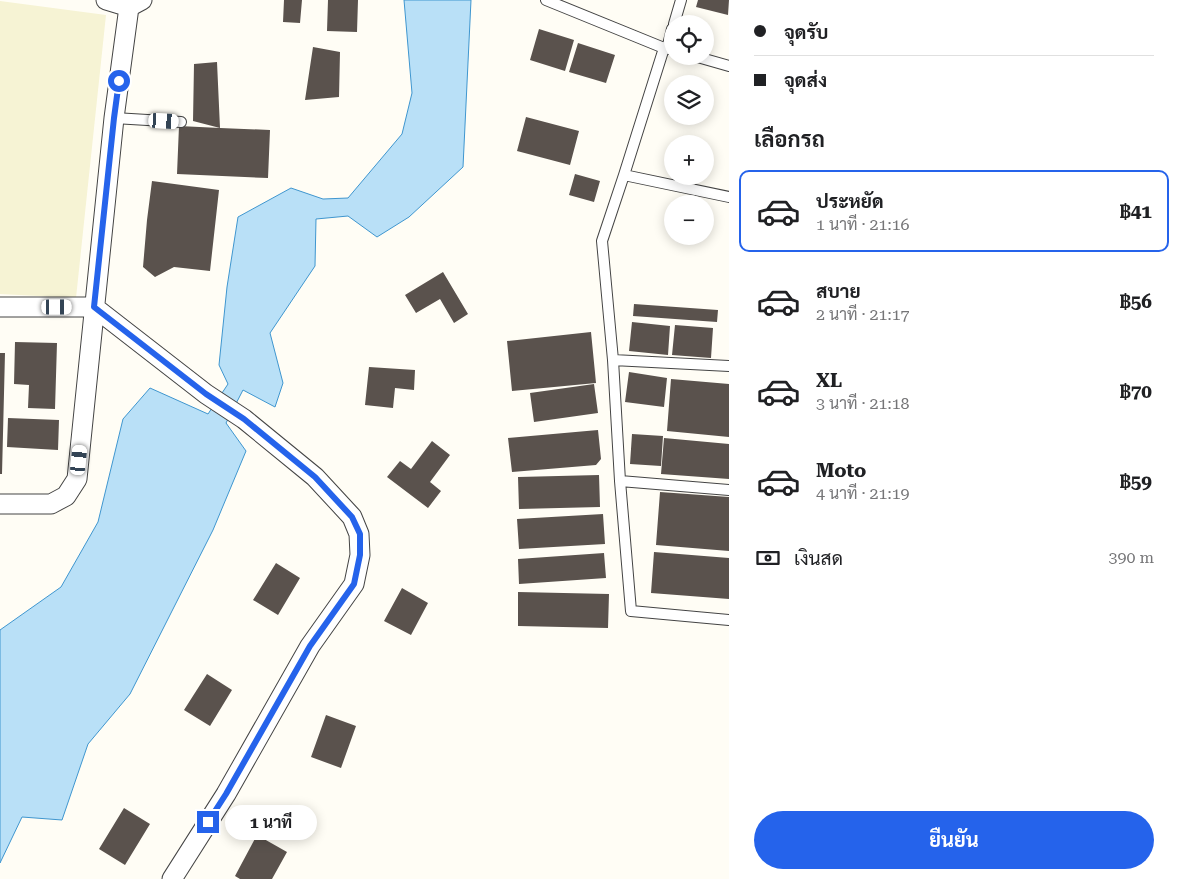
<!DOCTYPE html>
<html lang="th">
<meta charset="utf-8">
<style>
:root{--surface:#fff;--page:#f2f2f2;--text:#202124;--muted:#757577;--line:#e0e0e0;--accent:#2563eb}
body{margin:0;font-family:"Roboto Serif",Sarabun,serif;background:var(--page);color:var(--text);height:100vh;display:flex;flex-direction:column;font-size:19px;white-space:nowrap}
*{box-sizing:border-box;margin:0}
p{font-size:16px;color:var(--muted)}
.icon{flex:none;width:28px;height:28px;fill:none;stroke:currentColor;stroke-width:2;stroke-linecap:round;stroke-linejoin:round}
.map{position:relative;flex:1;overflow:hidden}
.side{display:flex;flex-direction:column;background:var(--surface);width:450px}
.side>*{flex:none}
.hud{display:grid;align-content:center;height:110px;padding:0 25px;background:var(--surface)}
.fabs{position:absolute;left:664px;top:15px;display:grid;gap:10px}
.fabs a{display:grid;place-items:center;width:50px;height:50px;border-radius:50%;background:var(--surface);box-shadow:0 2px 12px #0003;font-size:25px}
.end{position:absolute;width:22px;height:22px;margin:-11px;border:6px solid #2563eb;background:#fff;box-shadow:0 0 0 2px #fff}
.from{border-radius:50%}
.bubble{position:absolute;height:35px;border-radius:18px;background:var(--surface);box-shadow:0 2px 12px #0003;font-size:16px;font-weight:700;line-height:35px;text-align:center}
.car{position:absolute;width:15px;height:30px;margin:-15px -8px;border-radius:6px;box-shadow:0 0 4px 1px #0007;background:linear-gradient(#fff 24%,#345 0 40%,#fff 0 76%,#345 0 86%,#fff 0)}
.hud b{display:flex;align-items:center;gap:18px;height:48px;font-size:19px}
.hud b+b{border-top:1px solid var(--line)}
.hud i{width:12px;height:12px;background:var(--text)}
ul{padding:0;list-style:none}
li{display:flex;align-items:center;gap:15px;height:82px;margin:0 10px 8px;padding:0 15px;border:2px solid transparent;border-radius:10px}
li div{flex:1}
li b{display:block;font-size:19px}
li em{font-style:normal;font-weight:700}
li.on{border-color:var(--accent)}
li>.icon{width:45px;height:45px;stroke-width:1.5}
h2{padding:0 25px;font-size:22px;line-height:60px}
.pay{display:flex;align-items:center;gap:12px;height:55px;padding:0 25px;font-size:19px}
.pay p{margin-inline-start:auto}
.primary-button{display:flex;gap:10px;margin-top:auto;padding:10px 25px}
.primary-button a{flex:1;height:58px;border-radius:30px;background:var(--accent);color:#fff;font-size:20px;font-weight:700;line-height:58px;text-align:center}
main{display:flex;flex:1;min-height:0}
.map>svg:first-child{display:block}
</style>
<main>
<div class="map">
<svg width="729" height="879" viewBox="0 0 729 879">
<rect width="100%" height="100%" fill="#fffdf5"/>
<path fill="#f6f3d4" d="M0,1L106,15L76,298L0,294Z"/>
<path fill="#b9e0f7" stroke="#3f96cf" d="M404,0H471L463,167L409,217L377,237L348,216L316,219L315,266L270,333L283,383L275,407L243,390L226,423L246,451L213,530L130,694L88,744L62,820L22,817L0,863V630L61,587L98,522L123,419L150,388L208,414L228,384L219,365L227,287L238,217L291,188L323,199L348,198L402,134L412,93Z"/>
<path fill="#5a524d" d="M284,0H302L300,23L283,22Z
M328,0H358L357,32L327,31Z
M698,0H729L728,15L696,7Z
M539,29L574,40L565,71L530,60Z
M578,43L615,55L606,83L569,72Z
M313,47L340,52L339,97L305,100Z
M217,62L220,128L270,130L268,178L177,174L179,126L220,128L193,121L194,64Z
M526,117L579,131L570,165L517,151Z
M575,174L600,181L594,202L569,195Z
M152,181L219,190L210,271L174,267L155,277L143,267L147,220Z
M443,272L468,314L454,323L440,299L416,313L405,295Z
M634,304L718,310L717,322L633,316Z
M632,322L670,326L668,355L629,351Z
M675,325L713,328L711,358L672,355Z
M591,332L596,383L512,391L507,341Z
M15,342L57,343L55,409L28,408L29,385L14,384Z
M0,353H5L2,474H0Z
M369,367L415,370L414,390L395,388L393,408L365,405Z
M629,372L667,378L664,407L625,402Z
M671,379L729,384V437L667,431Z
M594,384L598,413L534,422L530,393Z
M8,418L59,420L58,450L7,447Z
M598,430L601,459L596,465L512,472L508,438Z
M632,434L663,436L661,466L630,464Z
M664,438L729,444V479L661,474Z
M432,441L450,455L430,482L441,491L428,508L387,477L400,461L411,469Z
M599,475L600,507L519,509L518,477Z
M660,492L729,497V551L656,545Z
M603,514L605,544L519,549L517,519Z
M654,552L729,558V599L651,593Z
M604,553L606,578L519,584L518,559Z
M276,563L300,578L278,615L253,600Z
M402,588L428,603L411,635L384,621Z
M518,592L609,594L608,628L518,626Z
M207,674L232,690L210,726L184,710Z
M326,715L356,726L341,768L311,757Z
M124,808L150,824L125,865L99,849Z
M257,835L287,852L272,879H240L235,876Z"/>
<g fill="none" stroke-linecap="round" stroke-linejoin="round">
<defs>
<path id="lane" d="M546,0L664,48
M674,24L681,0
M672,29L667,49L664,48L624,175L602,241L613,360L620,481L631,611L729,620
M694,56L729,66
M114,118L181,122
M624,175L729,197
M613,360L729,366
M620,481L729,490"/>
<path id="street" d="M106,0L129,7L142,0
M0,307H94L206,394L244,419L315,477L352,517L359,534L360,555L354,584L310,646L226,794L172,879
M0,504H51L66,496L77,479L114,118L129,7"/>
</defs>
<use href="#lane" stroke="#444" stroke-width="12"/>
<use href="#street" stroke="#444" stroke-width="21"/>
<use href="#lane" stroke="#fff" stroke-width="10"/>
<use href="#street" stroke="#fff" stroke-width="19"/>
</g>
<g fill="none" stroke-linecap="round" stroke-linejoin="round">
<path stroke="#2563eb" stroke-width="6" d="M119,81L114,118L94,307L206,394L244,419L315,477L352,517L360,534V555L354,584L310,646L226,794L208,822"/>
</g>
</svg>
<div class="fabs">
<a><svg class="icon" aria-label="locate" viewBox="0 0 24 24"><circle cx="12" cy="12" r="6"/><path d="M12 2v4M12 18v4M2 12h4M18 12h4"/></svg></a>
<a><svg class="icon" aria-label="layers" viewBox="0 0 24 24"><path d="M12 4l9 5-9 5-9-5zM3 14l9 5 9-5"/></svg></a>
<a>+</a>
<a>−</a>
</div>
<i class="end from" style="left:119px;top:81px"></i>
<i class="end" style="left:208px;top:822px"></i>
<div class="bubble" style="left:225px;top:805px;width:92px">1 นาที</div>
<i class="car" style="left:164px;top:121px;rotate:93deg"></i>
<i class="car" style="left:57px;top:307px;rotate:90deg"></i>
<i class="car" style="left:79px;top:460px;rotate:6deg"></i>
</div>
<section class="side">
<div class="hud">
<b><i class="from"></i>จุดรับ</b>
<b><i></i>จุดส่ง</b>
</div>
<h2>เลือกรถ</h2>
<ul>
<li class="on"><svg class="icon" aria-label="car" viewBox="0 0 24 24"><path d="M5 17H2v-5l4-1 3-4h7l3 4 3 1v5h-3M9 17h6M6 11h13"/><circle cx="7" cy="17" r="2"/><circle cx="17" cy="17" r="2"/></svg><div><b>ประหยัด</b><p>1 นาที · 21:16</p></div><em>฿41</em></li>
<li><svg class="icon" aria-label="car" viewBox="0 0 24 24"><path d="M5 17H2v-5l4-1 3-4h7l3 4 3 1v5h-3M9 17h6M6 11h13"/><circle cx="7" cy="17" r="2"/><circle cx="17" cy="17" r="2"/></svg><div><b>สบาย</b><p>2 นาที · 21:17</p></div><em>฿56</em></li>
<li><svg class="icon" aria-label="car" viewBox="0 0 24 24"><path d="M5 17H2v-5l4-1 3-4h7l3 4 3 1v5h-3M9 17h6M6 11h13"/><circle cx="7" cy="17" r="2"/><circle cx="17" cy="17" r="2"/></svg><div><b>XL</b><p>3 นาที · 21:18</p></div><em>฿70</em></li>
<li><svg class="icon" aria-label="car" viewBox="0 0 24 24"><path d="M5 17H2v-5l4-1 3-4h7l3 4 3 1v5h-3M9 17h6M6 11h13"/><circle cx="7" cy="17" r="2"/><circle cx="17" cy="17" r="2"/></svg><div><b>Moto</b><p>4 นาที · 21:19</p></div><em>฿59</em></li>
</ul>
<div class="pay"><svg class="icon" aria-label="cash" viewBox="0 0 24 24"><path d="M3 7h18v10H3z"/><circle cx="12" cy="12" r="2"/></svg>เงินสด<p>390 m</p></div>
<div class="primary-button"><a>ยืนยัน</a></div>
</section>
</main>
